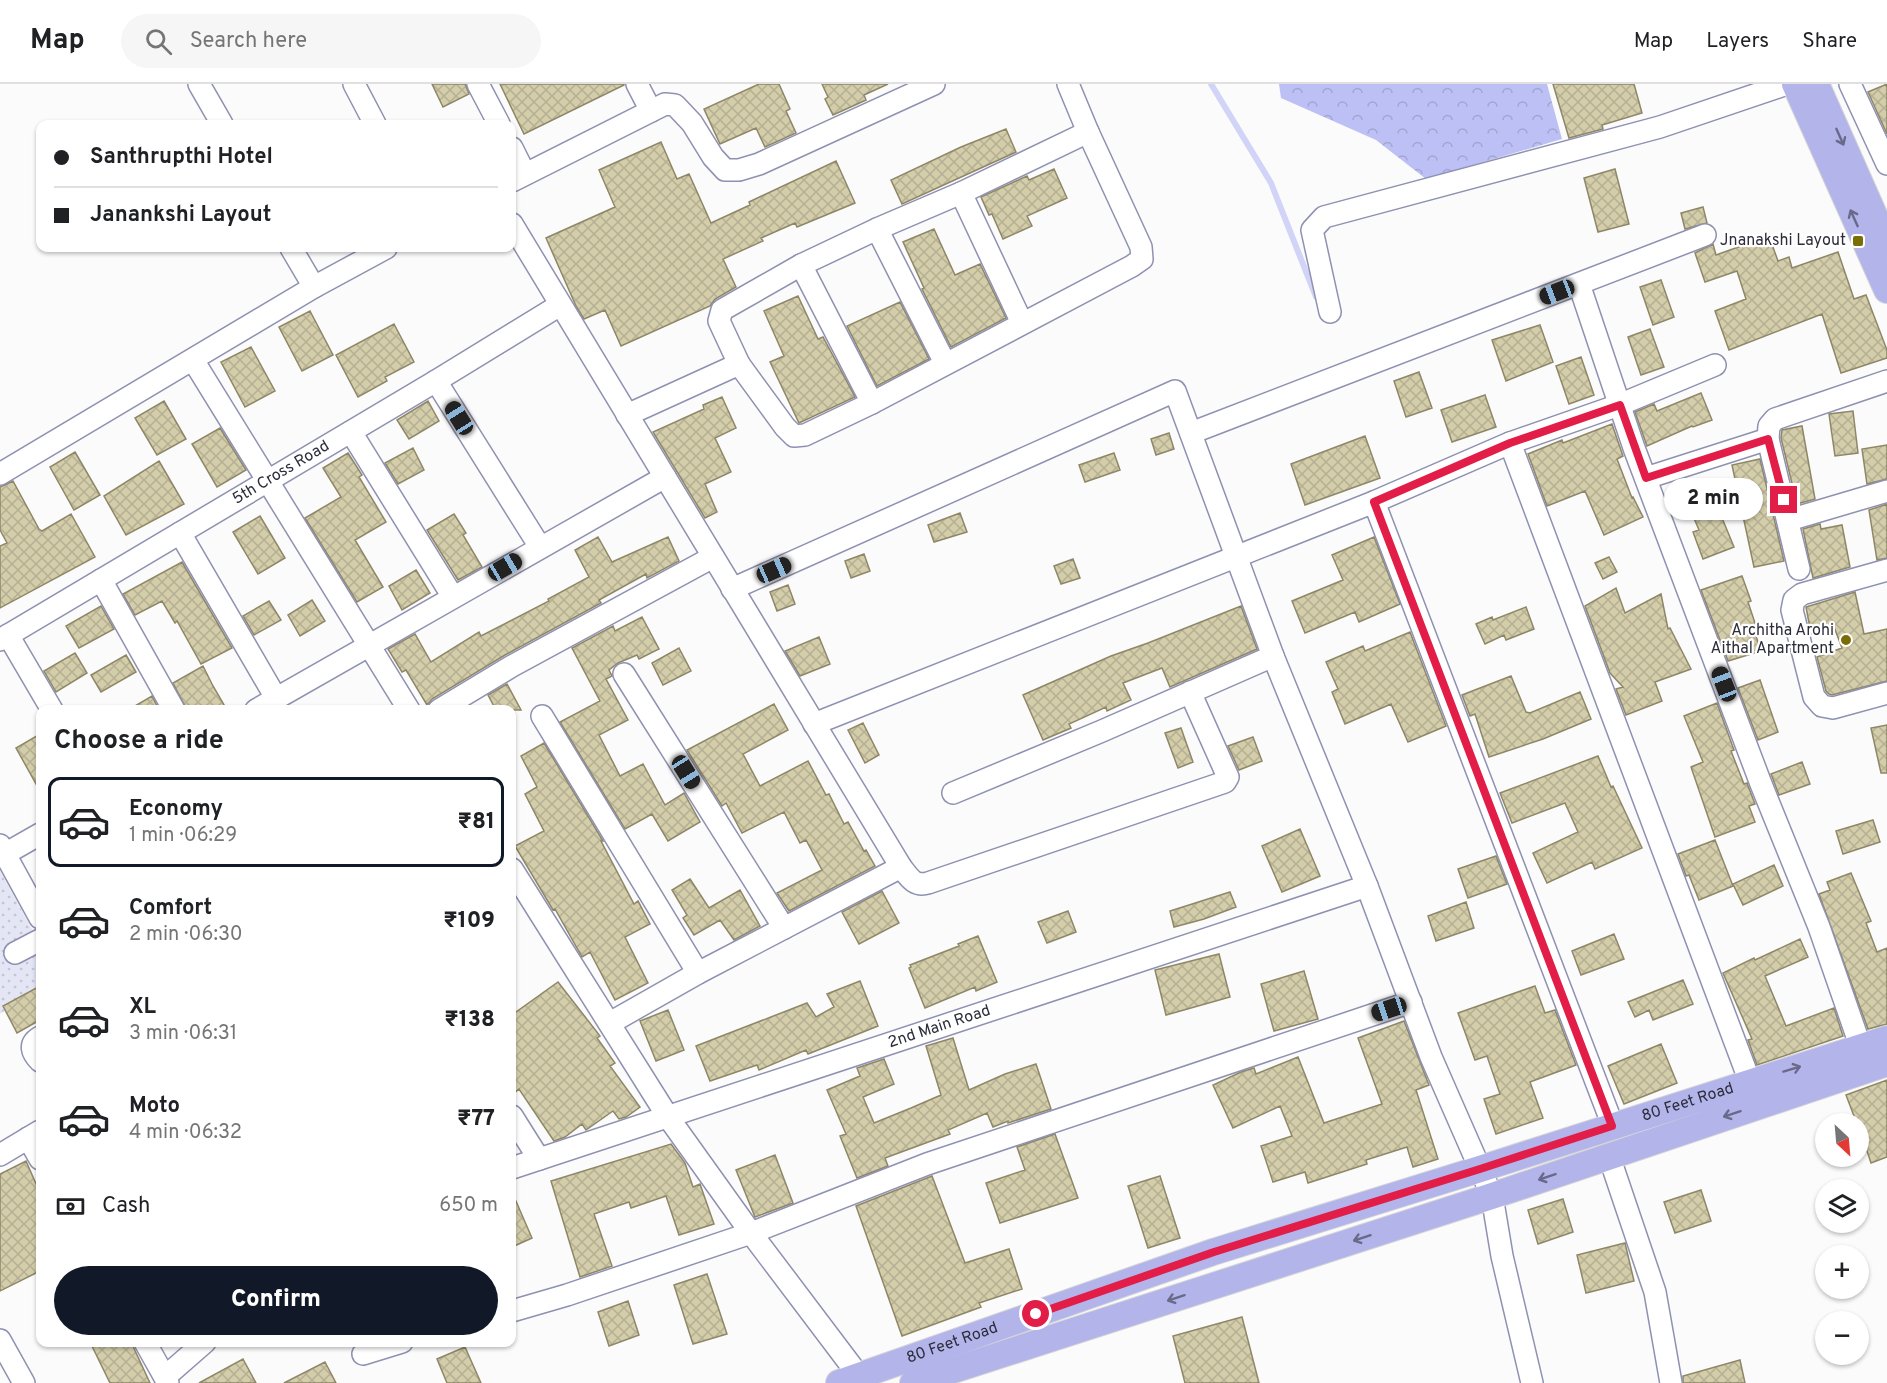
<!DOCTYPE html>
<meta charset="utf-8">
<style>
:root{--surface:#fff;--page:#f6f6f6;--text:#202124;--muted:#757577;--line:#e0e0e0;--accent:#111827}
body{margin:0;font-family:Overpass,sans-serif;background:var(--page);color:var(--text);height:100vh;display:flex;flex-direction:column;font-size:22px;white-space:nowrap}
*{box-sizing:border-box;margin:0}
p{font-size:20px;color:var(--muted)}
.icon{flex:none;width:33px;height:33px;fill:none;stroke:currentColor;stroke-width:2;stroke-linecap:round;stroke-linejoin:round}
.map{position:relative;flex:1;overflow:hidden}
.side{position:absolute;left:36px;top:621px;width:480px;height:642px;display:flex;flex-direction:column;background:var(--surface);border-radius:12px;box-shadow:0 2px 4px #0004}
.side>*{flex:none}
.hud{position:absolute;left:36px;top:36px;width:480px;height:132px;border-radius:12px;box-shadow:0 2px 4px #0004;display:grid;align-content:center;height:132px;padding:0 18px;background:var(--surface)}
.needle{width:39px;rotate:154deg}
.buttons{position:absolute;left:1815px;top:1029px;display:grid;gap:12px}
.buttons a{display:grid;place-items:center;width:54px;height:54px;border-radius:50%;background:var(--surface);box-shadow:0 2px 4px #0004;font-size:30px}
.end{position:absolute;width:27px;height:27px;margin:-14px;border:8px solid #e11d48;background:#fff;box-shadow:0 0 0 3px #fff}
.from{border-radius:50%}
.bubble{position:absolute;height:42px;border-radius:21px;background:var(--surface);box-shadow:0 2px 4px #0004;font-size:20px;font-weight:800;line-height:42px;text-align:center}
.car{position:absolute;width:18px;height:36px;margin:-18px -9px;border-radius:8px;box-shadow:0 0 4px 2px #0007;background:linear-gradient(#222 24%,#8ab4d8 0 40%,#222 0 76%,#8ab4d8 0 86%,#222 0)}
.hud b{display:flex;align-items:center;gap:21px;height:57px;font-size:22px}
.hud b+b{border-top:2px solid var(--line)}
.hud i{width:15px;height:15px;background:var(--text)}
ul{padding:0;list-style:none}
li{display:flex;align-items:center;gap:18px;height:90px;margin:0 12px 9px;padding:0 6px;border:3px solid transparent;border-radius:12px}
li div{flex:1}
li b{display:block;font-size:22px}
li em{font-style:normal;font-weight:800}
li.selected{border-color:var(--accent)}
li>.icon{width:54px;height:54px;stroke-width:1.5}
h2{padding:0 18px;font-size:27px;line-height:72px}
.pay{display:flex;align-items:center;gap:15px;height:66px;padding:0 18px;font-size:22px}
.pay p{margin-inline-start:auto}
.button{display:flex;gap:12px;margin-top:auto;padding:12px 18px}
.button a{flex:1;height:69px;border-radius:36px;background:var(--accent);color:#fff;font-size:24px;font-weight:800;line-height:69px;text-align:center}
header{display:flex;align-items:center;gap:36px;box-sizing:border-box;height:84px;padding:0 30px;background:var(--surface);border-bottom:2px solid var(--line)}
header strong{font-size:28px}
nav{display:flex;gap:33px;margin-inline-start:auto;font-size:21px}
.search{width:420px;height:54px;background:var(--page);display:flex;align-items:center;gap:15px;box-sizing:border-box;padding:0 21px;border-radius:33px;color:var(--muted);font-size:22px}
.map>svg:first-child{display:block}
</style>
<header>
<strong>Map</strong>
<div class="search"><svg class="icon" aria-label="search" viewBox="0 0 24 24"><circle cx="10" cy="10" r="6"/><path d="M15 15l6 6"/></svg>Search here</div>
<nav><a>Map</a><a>Layers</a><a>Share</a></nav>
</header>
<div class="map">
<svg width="1887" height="1299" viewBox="0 0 1887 1299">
<defs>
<pattern id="forest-crowns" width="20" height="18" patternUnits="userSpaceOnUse" patternTransform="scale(1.5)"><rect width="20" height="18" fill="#bcc0f4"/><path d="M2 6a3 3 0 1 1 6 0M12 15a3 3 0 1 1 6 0" fill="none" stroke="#a2a5d2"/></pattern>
<pattern id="park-dots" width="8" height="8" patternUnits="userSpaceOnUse" patternTransform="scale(1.5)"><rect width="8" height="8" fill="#e5e6f5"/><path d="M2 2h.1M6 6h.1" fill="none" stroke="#c5c6d3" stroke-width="1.8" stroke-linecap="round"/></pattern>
<pattern id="building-cross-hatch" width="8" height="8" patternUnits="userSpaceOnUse" patternTransform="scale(1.5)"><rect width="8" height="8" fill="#d3cdaa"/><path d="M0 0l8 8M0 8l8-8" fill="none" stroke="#b5b093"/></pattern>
</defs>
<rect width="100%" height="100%" fill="#fbfbfb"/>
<path fill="url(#forest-crowns)" d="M1279,0H1547L1562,55L1426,95L1376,56L1281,14Z"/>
<path fill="url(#park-dots)" d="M0,787L40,860V901L0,930Z"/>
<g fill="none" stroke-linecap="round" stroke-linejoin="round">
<path stroke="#d1d4f7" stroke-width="6" d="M1211,0L1271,99L1316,213"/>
</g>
<path fill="url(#building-cross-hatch)" stroke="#8e8767" stroke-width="1.5" d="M432,0H465L469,10L443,23Z
M500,0H624V1L524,50Z
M759,0H779L790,25L786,27L796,49L765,63L756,44L720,60L704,25Z
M822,0H888L864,11L866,16L833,31L825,15L828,13Z
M1553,0H1634L1642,29L1602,41L1603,45L1569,54Z
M1887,0V50L1868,8Z
M1006,45L1016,68L902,120L891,96L961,63Z
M661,58L677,95L689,90L711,139L750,121L749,118L836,77L855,119L797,143L795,139L761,154L763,157L723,175L736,203L715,215L710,222L621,262L605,226L584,235L576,222L546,154L615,123L599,86Z
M1054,85L1067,114L1027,132L1032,142L1003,155L992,130L989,131L981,113L1027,92L1029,96Z
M1615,85L1629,140L1598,148L1584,94Z
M1703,123L1707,139L1685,145L1681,129Z
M934,145L955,191L980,180L1006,234L951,263L922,205L924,204L903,158Z
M1769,152L1778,177L1789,173L1792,184L1838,168L1854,215L1866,211L1887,266V274L1841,289L1822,230L1729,266L1715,227L1746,215L1737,187L1705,198L1695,169L1713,160L1716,171Z
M1661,196L1674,233L1653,241L1640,203Z
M798,212L818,255L823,253L855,313L799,339L770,278L784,272L764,227Z
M900,218L929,275L877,302L847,242Z
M310,227L333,271L302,287L279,243Z
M394,240L414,278L385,293L387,297L358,313L336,271Z
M1540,241L1553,278L1506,297L1492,256Z
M1650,245L1664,283L1641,291L1628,253Z
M251,263L275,307L245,323L221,278Z
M1581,273L1594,311L1569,320L1556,282Z
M1419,288L1432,324L1406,333L1394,297Z
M1701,309L1712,336L1693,343L1692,342L1647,362L1635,328L1654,320L1657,327Z
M1485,311L1496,343L1452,358L1441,326Z
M722,313L736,344L715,354L731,388L705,400L717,428L705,434L653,348L704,325L703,321Z
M164,317L186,355L157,371L135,334Z
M428,317L439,337L409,355L397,336Z
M1853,327L1858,369L1835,372L1829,330Z
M1612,340L1623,372L1617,375L1632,414L1633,413L1643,433L1604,451L1585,407L1547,422L1528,370L1562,356L1563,359Z
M1802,342L1815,415L1797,420L1781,354L1782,346Z
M220,344L246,386L217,403L192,360Z
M1169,349L1174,365L1156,371L1151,355Z
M1365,352L1380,394L1305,421L1291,380Z
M1887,361V395L1867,400L1862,365Z
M413,364L424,386L398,400L385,379Z
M75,368L100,411L74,426L50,383Z
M348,369L362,391L359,393L386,438L355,456L383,503L357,518L305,434L341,413L323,384Z
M1114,369L1120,386L1085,398L1079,381Z
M1760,375L1784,477L1754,483L1732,381Z
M159,377L184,420L126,451L104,412Z
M1706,395L1734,463L1703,475L1693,448L1699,446L1682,406Z
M13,397L39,445L42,447L71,430L95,473L0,524V462L7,459L0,446V403Z
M1887,420V474L1877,476L1869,426Z
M960,429L967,448L934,458L928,441Z
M454,430L466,449L463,451L482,483L458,496L427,446Z
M260,432L285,474L258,490L233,448Z
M1820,440L1821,445L1842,441L1850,483L1813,494L1803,445Z
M598,453L612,478L668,453L679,477L647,494L646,490L599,516L601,519L505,571L432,615L427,621L406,586L402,588L388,565L415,550L431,578L479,548L481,552L549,517L548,515L589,493L575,466Z
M1374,453L1400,520L1359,538L1355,528L1305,549L1292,517L1343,496L1332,471Z
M864,470L870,487L851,494L845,477Z
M1609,473L1617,488L1603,495L1595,479Z
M1073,475L1080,494L1061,500L1054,482Z
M182,478L232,564L201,580L177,537L175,539L162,517L135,531L123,510Z
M416,486L430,509L402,526L389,502Z
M1742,492L1751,517L1748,518L1756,542L1753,543L1761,567L1728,577L1701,506Z
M788,501L795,520L777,527L770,508Z
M1616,504L1625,529L1661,510L1668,545L1670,544L1691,585L1655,598L1662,617L1626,631L1616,605L1623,603L1610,589L1585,522Z
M1855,508L1864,550L1887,545V597L1832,611L1829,610L1826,607L1817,573L1842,564L1834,543L1811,550L1806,523Z
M312,516L325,537L300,552L288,531Z
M269,517L281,536L254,551L243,532Z
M101,522L114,545L79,564L66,542Z
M1241,522L1257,565L1170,603L1162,584L1123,599L1131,616L1107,627L1106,623L1069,640L1071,644L1043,656L1023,611L1111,572L1148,559Z
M1526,523L1534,545L1506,556L1504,551L1485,560L1476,540L1492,533L1493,536Z
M642,533L659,565L639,575L637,571L618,579L609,586L612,592L606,595L628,636L599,651L620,692L643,680L665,721L684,709L700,738L668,757L652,730L625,745L560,638L600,617L572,564L613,542L615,547Z
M1410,548L1446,642L1408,658L1391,620L1345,640L1332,608L1338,605L1326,578L1363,562L1365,567Z
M819,553L830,580L800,592L785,567Z
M679,564L691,587L663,601L652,579Z
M75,569L87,589L56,608L44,587Z
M126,571L136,588L101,608L91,591Z
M203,582L213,602L227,626H187L173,599Z
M1511,592L1526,628L1530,629L1580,608L1591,635L1543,655L1489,673L1475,630L1470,632L1462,611Z
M1760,596L1778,648L1758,656L1738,604Z
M507,600L521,626H496L488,611Z
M152,612L159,626H128Z
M1717,619L1734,666L1731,667L1744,700L1747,699L1755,720L1749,722L1755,738L1715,753L1691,683L1703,678L1684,632Z
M774,620L788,646L743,670L760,702L808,677L826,711L829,710L844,740L848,738L864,767L866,766L875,782L789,827L777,809L822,786L806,756L800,759L784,728L742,749L726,719L722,722L687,666Z
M863,639L879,671L865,679L848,646Z
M1887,641V689H1881L1871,644Z
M1181,644L1193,678L1178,684L1165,649Z
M40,650V707L16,664Z
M1253,653L1262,677L1239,686L1228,662Z
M544,659L603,757H601L634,820L638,817L650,840L625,853L648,899L615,916L590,868L582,873L555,825L553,826L515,762L544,747L525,710L537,703L521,672Z
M1598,672L1611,703L1613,702L1642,764L1595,785L1592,778L1547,799L1533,769L1578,748L1565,719L1512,739L1500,709Z
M1802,678L1810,700L1779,711L1771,690Z
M1873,736L1880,758L1843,770L1836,747Z
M1300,745L1320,792L1282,808L1262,762Z
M1715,756L1733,802L1699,816L1689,791L1686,792L1678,770Z
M1496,772L1507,800L1468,814L1458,785Z
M1774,781L1783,802L1743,821L1733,800Z
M1851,789L1871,837L1866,839L1877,868L1887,864V940L1868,945L1819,810L1830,806L1827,798Z
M690,795L709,824L740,806L760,842L734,856L720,836L694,851L683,834L687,831L672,806Z
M882,807L899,839L859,860L842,828Z
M1230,808L1236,823L1204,835L1174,843L1170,827Z
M1466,818L1474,844L1436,857L1428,832Z
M1068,827L1076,848L1047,859L1038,838Z
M1614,850L1624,875L1581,891L1572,867Z
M978,852L997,898L976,907L975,903L925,924L909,884L911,883L910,881L959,862L958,860Z
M1800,855L1808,873L1765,892L1786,942L1834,924L1843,952L1757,981L1748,956L1752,955L1723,889L1754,874L1755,876Z
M1219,870L1230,913L1166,931L1155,886Z
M1304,887L1318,935L1274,947L1261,900Z
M1683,896L1693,920L1653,936L1649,926L1635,933L1628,918Z
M860,897L878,942L808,970L806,966L759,986L757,981L710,997L696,962L807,919L816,933L834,923L827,910Z
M558,898L600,952L597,954L615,979L610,982L640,1023L626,1033L619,1035L613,1027L586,1046L582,1040L565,1053L554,1057L519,1005L512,1011V931Z
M40,902V936L17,949L3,922Z
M1535,902L1545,929L1555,926L1576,981L1530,998L1543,1034L1496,1050L1484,1015L1500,1010L1487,972L1475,976L1458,929Z
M668,926L684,966L656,977L640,937Z
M1404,937L1429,1001L1416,1006L1438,1075L1413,1083L1407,1063L1366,1076L1367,1080L1308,1099L1305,1088L1273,1098L1261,1062L1292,1052L1280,1022L1233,1044L1213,1001L1241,988L1254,984L1256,990L1298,973L1324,1039L1382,1020L1358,954Z
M953,954L969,1006L1005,990L1036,980L1051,1025L1008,1039V1037L993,1043L987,1029L948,1046L950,1050L885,1074L888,1082L857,1094L840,1052L846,1050L827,1006L860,992L857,984L884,975L894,1000L863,1013L874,1039L911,1024L941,1011L926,962Z
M1661,960L1677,999L1624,1020L1608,982Z
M1887,996V1073L1871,1079L1858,1040H1857L1846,1011Z
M1055,1050L1078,1114L1000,1139L986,1099L1025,1086L1017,1063Z
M671,1060L685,1079L693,1103L700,1100L714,1140L679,1151L666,1112L631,1124L629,1118L594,1130L612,1182L580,1193L551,1097Z
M775,1071L793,1119L755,1133L736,1086Z
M26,1077L40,1109V1187L0,1207V1090Z
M932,1092L965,1179L1009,1165L1022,1205L979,1219L981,1223L902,1252L856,1122Z
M1160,1092L1180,1154L1148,1164L1128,1102Z
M1701,1106L1711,1137L1675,1149L1664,1118Z
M512,1108L532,1154L512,1163Z
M1563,1115L1573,1148L1538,1160L1528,1126Z
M1625,1159L1634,1197L1586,1209L1577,1171Z
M707,1190L727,1250L693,1260L674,1201Z
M628,1217L639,1251L609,1262L598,1228Z
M1242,1233L1259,1299H1185L1173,1252Z
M90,1258H131L150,1299H110Z
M465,1263L481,1299H447L437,1275Z
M243,1275L256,1299H199Z
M1740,1276L1745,1299H1683V1292Z
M325,1278L336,1299H284Z"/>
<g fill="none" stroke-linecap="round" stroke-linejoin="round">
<defs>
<g id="minor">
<path d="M199,0L222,40"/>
<path d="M354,0L375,40"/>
<path d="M478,0L499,40"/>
<path d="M637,0L651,27"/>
<path d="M1850,0L1887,80"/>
<path d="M512,64L525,90"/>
<path d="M512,97L665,20L675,21L692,39L713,73L725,86H739L759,80L934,0"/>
<path d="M961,109L1022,239"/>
<path d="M512,140L901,783C909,793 914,803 928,799L1225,698L1228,693L1190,608"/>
<path d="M877,145L945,279"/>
<path d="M291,164L314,203"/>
<path d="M801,181L872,319L1132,182L1142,175L1141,163L1088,48L1068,0"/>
<path d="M1579,200L1634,364L1761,700L1819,843L1861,964"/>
<path d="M1330,228L1312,146L1324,133L1660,43L1787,0"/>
<path d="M193,276L409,626"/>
<path d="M739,280L719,237L722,226L801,181L877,145L961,109L1088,48"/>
<path d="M1715,281L1619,321L1510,359L1750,998"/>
<path d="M436,297L540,463"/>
<path d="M627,331L739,280L785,343L794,352L805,351L872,319"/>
<path d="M351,348L453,513"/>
<path d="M1191,349L1705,151"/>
<path d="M0,390L314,203L386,164"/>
<path d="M1646,394L1768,355"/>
<path d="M1374,418L1613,1042"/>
<path d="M1789,436L1887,407"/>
<path d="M180,449L276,614"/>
<path d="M1799,485L1768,355L1769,342L1775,335L1887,297"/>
<path d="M1887,486L1802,510L1794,516L1792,526L1814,613L1822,622L1833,624L1887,609"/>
<path d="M101,496L174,626"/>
<path d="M732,505L1175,307L1273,572L1367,802L1431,973L1492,1112L1502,1172L1532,1299"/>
<path d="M8,551L52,626"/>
<path id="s1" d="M0,556L436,297L560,221"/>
<path d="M624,590L784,844"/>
<path d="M256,626L665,393"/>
<path d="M439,626L512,582L713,473"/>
<path d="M542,632L698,889"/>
<path d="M814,640L1374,418L1510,359"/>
<path d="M953,709L1102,647L1273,572"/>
<path d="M0,761L40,834"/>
<path d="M5,770L40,750"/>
<path d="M512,785L668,1033L751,1149L859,1292L861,1299"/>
<path d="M15,869L40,856"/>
<path d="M610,939L698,889L901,783"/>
<path d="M40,953C28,960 32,969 40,977"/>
<path d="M512,1032L539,1075"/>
<path d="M28,1054L40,1075"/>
<path d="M0,1071L40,1047"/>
<path d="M1609,1072L1655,1208L1671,1299"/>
<path id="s2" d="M512,1084L1367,802"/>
<path d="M512,1227L567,1211L751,1149L927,1080L1411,918"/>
<path d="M0,1256L24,1299"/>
<path d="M145,1258L168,1299"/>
<path d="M363,1270L402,1258"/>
<path d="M165,1293L205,1258"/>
</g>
<g id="major">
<path d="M1795,0L1887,206"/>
<path d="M1816,0L1887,160"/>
<path id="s3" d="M839,1299L1213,1168L1480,1085L1887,955"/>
<path d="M913,1299L1492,1112L1887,979"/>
</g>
</defs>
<use href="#minor" stroke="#8e91b1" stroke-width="24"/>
<use href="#major" stroke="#d5d5d8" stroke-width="28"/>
<use href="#minor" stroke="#fff" stroke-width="21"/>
<use href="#major" stroke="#b3b4ea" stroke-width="26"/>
</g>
<defs><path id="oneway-shaft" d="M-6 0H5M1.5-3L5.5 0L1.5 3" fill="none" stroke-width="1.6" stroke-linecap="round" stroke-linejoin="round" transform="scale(1.5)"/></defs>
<g stroke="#696a89">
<use href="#oneway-shaft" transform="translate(1840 53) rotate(66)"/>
<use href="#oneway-shaft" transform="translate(1854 134) rotate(-114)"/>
<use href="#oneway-shaft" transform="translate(1792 985) rotate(-17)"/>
<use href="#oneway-shaft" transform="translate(1732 1030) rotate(162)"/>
<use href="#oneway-shaft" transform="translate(1547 1093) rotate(161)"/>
<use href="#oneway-shaft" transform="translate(1362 1154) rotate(162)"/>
<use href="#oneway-shaft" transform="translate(1176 1214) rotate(162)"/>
</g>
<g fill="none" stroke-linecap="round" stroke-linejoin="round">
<path stroke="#e11d48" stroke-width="8" d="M1036,1230L1214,1168L1480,1085L1612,1042L1374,418L1510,359L1620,321L1646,394L1768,355L1784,416"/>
</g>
<g fill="#7c6c05" stroke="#fff" stroke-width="2">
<rect x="1852" y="151" width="12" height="12" rx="3"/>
<circle cx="1846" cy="556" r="6"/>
</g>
<g text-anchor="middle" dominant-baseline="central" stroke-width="4.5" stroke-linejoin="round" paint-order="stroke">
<g font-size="16" fill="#2c2d3a" stroke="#fff" text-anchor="end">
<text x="1846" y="157">Jnanakshi Layout</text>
<text x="1834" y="547">Architha Arohi<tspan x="1834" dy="18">Aithal Apartment</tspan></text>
</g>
<g font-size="16" fill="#2c2d3a" stroke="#fff">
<text stroke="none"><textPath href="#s1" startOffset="327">5th Cross Road</textPath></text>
<text stroke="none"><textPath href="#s2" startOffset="450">2nd Main Road</textPath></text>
<text stroke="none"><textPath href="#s3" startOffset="894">80 Feet Road</textPath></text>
<text stroke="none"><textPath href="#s3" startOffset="120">80 Feet Road</textPath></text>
</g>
</g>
</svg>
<div class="buttons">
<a><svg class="needle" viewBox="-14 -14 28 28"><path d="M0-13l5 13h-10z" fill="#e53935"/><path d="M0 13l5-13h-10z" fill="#757577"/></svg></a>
<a><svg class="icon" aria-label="layers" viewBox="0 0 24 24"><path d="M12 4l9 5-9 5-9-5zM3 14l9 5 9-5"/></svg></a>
<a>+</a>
<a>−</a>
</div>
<i class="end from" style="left:1036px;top:1230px"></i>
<i class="end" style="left:1784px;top:416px"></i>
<div class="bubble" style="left:1664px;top:394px;width:99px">2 min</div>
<i class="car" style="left:1557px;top:208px;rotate:249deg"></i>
<i class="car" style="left:459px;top:334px;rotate:328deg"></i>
<i class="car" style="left:505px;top:483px;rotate:60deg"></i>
<i class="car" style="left:774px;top:486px;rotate:66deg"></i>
<i class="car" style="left:1724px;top:600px;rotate:339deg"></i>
<i class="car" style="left:686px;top:688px;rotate:148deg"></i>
<i class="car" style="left:1389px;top:925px;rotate:252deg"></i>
<div class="hud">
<b><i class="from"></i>Santhrupthi Hotel</b>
<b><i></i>Janankshi Layout</b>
</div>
<section class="side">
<h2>Choose a ride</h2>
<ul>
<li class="selected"><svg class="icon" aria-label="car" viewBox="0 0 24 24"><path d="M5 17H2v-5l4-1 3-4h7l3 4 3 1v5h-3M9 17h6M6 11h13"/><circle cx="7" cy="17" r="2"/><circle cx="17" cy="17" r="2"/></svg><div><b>Economy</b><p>1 min · 06:29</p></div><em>₹81</em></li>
<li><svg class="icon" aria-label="car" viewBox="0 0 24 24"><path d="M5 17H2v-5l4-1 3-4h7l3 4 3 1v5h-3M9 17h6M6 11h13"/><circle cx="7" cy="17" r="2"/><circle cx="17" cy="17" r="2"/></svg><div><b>Comfort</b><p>2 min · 06:30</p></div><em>₹109</em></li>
<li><svg class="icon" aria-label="car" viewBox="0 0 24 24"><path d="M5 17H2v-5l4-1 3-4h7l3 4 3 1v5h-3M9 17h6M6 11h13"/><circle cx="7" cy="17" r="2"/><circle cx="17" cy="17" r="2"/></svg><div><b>XL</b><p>3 min · 06:31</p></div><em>₹138</em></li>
<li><svg class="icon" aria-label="car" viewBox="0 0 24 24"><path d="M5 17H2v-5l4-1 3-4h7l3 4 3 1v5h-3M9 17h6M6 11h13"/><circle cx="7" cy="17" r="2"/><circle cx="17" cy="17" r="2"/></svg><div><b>Moto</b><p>4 min · 06:32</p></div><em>₹77</em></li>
</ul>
<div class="pay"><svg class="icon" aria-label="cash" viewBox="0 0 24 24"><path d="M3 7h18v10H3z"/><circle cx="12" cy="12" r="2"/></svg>Cash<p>650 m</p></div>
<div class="button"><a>Confirm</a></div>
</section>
</div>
